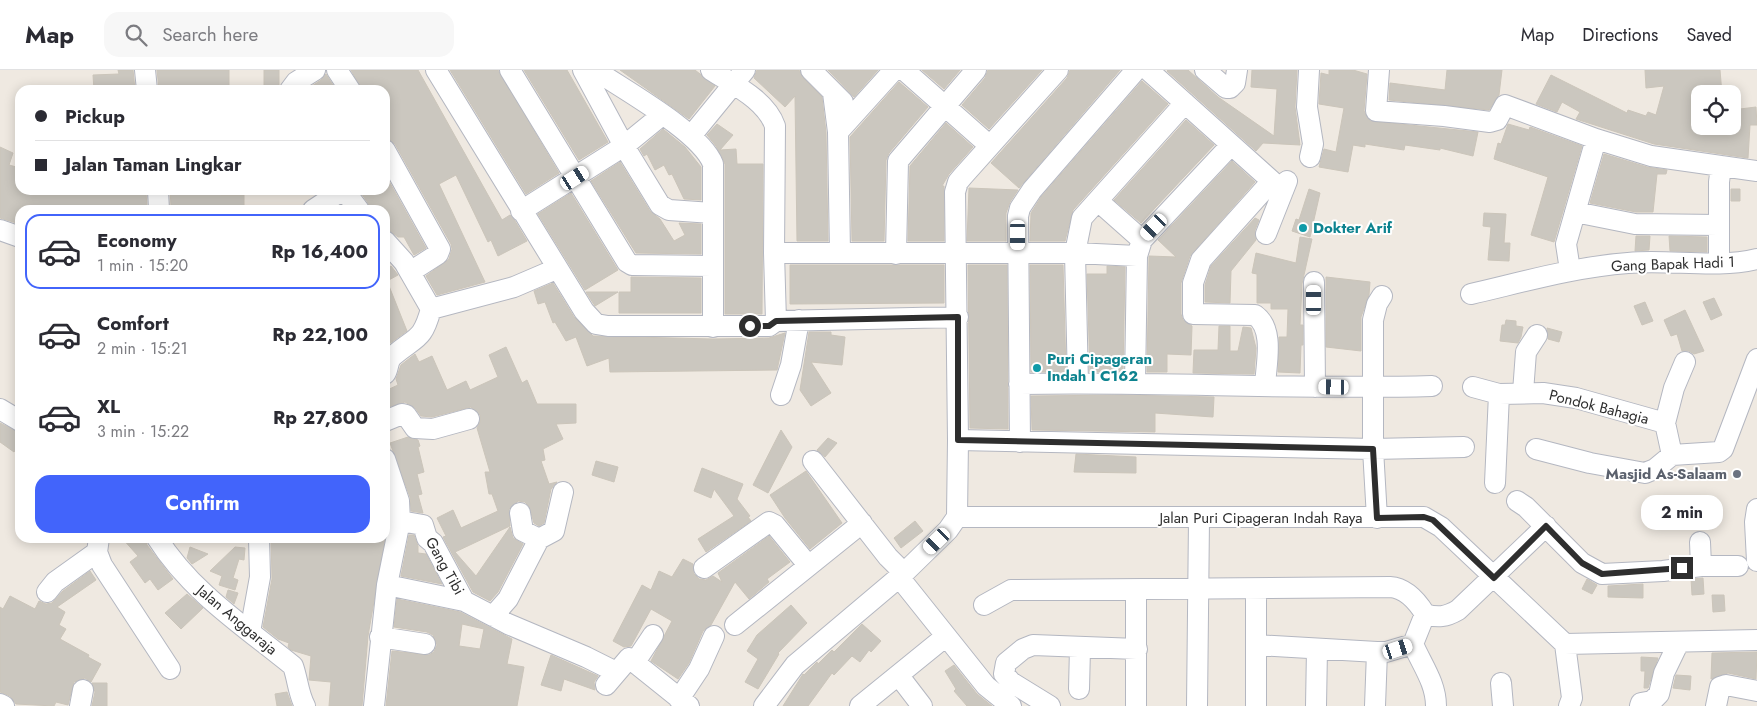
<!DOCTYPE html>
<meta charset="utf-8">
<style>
:root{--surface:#fff;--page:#f7f7f7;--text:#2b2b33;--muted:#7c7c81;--line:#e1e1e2;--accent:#4264fb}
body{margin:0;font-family:Jost,sans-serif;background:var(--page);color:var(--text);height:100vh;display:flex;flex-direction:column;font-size:19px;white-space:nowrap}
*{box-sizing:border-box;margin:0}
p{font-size:16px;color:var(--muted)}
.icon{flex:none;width:28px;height:28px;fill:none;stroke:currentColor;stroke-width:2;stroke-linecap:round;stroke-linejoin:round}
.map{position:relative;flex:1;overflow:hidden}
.details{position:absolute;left:15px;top:135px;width:375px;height:338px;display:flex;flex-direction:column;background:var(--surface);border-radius:15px;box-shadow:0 2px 12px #0003}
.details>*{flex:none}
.guide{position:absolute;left:15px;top:15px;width:375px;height:110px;border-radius:15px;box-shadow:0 2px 12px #0003;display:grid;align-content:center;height:110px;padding:0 20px;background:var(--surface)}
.controls{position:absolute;left:1691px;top:15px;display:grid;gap:10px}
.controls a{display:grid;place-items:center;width:50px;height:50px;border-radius:10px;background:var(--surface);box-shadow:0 2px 12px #0003;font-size:25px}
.end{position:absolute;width:22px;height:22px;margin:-11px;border:6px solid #2e2e2e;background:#fff;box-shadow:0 0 0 2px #fff}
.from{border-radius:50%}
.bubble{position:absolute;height:35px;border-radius:15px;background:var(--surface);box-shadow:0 2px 12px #0003;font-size:16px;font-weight:700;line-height:35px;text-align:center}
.car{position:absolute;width:15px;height:30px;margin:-15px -8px;border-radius:6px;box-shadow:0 0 4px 1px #0007;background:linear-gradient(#fff 24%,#345 0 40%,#fff 0 76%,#345 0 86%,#fff 0)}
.guide b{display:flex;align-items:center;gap:18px;height:48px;font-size:19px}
.guide b+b{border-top:1px solid var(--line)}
.guide i{width:12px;height:12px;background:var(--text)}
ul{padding:9px 0 0;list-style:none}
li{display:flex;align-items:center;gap:15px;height:75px;margin:0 10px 8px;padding:0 10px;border:2px solid transparent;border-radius:15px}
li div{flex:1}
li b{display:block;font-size:19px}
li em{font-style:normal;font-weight:700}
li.on{border-color:var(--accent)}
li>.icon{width:45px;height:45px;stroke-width:1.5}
.action{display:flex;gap:10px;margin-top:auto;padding:10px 20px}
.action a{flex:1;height:58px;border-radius:15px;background:var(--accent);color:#fff;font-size:20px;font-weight:700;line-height:58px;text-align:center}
header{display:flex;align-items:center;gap:30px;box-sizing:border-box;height:70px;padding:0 25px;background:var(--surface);border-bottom:1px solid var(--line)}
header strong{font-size:24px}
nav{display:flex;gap:28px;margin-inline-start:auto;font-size:18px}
.search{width:350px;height:45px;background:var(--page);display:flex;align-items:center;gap:12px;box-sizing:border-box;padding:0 18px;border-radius:15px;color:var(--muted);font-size:19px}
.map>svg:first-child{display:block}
</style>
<header>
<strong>Map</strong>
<div class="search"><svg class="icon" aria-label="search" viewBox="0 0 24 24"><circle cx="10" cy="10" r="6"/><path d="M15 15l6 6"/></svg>Search here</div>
<nav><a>Map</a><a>Directions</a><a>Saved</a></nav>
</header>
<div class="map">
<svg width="1757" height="636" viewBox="0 0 1757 636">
<rect width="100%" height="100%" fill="#efe9e1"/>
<path fill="#cbc7bf" stroke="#cbc5ba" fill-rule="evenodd" d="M118,0H133L135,20H94L93,5L119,4Z
M157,0H229V20L159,19Z
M264,0H279V16H264Z
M351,0H418L502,150L510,145L515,151L527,171L498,186L491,170L488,172L456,105L439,114L485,212L437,225L426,206L449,189L452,179L451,174L395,74L385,68V20H362Z
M450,0H498L559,103L526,124Z
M524,0H567L608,72L579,90Z
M620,0H695L715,16L689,49Z
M757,0H799L803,8L822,27L826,63L828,171H797L795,26L785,37L754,8Z
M828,0H878L854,27Z
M922,0H960L944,19Z
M988,0H1042L989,59L962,35L985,8Z
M1070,0H1120L1019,118L991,93L1067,8Z
M1168,0H1188L1218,27L1274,66L1277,19L1251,17L1252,0H1297L1295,37L1300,75L1263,73L1256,81L1167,1Z
M1329,0H1353L1367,4L1364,41L1370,51L1478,62L1473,86L1440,78V80L1405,75L1404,80L1365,74V77L1353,75L1348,102L1319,97L1324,79L1336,82L1344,38L1319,34L1321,3L1329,5Z
M1447,0H1502L1499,25L1489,40L1389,30L1390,13L1445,20Z
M1645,0H1720L1722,24H1700V56H1732V40L1756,37L1757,55H1750L1748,88L1654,74L1576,49L1580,42L1562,32L1557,42L1536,34L1551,5L1627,43L1628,40L1646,46L1648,42L1656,45L1664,16L1646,18Z
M326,4L336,20H306L321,10Z
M1142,11L1168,34L1073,140L1065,171H1030L1031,143L1041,127Z
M899,12L928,37L889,83L886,90L884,171H852L850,67Z
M1186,50L1214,75L1141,153L1114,130Z
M946,53L973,77L949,104L942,116H944V171H908L910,96Z
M717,54L733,65L720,80L736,79L737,94H763L762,244H725V94L716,76L707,65Z
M1508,54L1529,60L1530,57L1582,76L1554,172L1531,165L1548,107L1494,89L1498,73L1501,74Z
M663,59L685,77L701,97V130L684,129L672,104L669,105L664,95L655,100L647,84L644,86L640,79Z
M0,77L13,83L9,95L20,98V120H146L147,140H20V154L0,148Z
M1604,84L1647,97L1667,100L1666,104H1657L1653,142H1636L1590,133Z
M1232,91L1255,112L1190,186L1181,213V244L1183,250L1192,256L1191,285L1167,284V302H1147L1149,186L1176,187L1158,170Z
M620,92L650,141L660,149L674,171L685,165L679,153L701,154V184L636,183L591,111Z
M385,104L426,178L414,185L404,167H398L389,160L385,159V140H371L368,133L359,120H385Z
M969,118L1018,120L1010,132L1006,143V171H967Z
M1309,119L1320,123L1310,167L1292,161L1296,149L1299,150Z
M1731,119H1740V131H1731Z
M170,120H221V125H244V140H200L201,136H171Z
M571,123L618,200L585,220L538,144Z
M1484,143L1506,144L1504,173H1510L1509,191L1488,190L1491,157L1483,156Z
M1255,148L1259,150L1255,160L1256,170L1231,201L1230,233L1205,232V215L1211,196Z
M1636,166H1650L1649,180L1635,181Z
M1669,166L1707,167V182L1670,181Z
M1300,167L1312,169L1302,214L1300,255H1303V275H1301L1300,303L1278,302L1279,267H1287L1288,239H1271V233H1257V204L1252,203L1256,183L1296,193Z
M790,195H944V233L790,234Z
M968,195H1007L1008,359L970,358Z
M1030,195H1063L1066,302H1031Z
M391,196L398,205L387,211L407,261L389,274L385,264V200Z
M1107,196L1125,197L1123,302H1090L1087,204H1107Z
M631,207L701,208V243H619V222H631Z
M1326,207L1370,212L1369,225L1361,247V281L1326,277Z
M553,213L574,247L593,266L713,269L769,268L785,263L777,300L610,302L609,288L587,296L576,267L566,271L555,252L553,253L545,232L538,234L534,221Z
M586,222H618L595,236Z
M1714,228L1722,245L1711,250L1703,232Z
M1645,232L1653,251L1642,255L1634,236Z
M1685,240L1704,281L1694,284L1689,281H1682L1677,264L1671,266L1664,250Z
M1506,250L1516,251V256L1523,257L1521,267L1518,273L1500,271L1502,255H1505Z
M1219,256H1230V281H1238L1243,257L1251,258L1256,278L1254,304L1193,303L1194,280H1218Z
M1547,258L1562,262L1559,272L1548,269Z
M809,262H831V265L845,267L842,295L811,292L831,323L811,336L800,320Z
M506,277L522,313L527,310L537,334H576V353L556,354L563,369L543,379L545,390L541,391L549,414L557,412L551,419L544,453L539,456L534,453L529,436L525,432L518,431L509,439L510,456L455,482L476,506L510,457L513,468L523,474L498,522L490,531L473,522L443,467L446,466L437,448L453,440L461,458L498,441L492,424H489L485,402H490L477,358L480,352V345L471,337L432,347L421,346L415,338L405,332L385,338V321L398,315L396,309L401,295L415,284L419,292L432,286L447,320L466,311L470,320L498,307L489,285Z
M1122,325L1214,327L1213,347L1155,343V362L1032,360L1031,326Z
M0,353L20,363V372L14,382L0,372Z
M781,360L792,377L768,423L753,415Z
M408,367L418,370L420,376L418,377L424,402L417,404L422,424L418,425L423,443L411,441L410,427L390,373Z
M828,368L837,373L825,387L817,380Z
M1076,384L1136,387V403L1074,402Z
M596,391L618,397L614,412L592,405Z
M702,398L743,414L737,429L750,446L748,447L751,451L706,482L698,469L734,446L714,419L711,428L694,421Z
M806,401L842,453L810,479L785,448L770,425Z
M915,451L923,461L901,478L894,468Z
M409,465H414L418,476V483L426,484L442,514L401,506Z
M769,466L790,492L767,509L769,512L749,529L735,512L711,555L703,561L689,593L678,609L651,591L672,551L651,539L631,576L624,577L613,571L642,515L651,520L659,501L672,507L683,489L693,494L694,504L699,509L706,510L713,506L722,512L718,503Z
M122,468H145L147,475L173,509L158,520L150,509L145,513L130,492L138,486Z
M271,468H385L368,566L362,636H329L331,612L309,610L311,586L291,580L288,577L289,573L278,569L263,557L272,509Z
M190,477L208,484L192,494L187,488Z
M235,477L245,478L244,490L239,489L233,508L238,510L235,520L219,515L222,506L210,501Z
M90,501L96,510L57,537L65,542L59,555L66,559L60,569L89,585L88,587L101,594L91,612L85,608L74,612L68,635L56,632L54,636L16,634L10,626L0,622V537L3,539L10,526L35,539L39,531L46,534L52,533L63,521Z
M1703,508L1704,524L1692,525L1691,509Z
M1587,509L1597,515L1592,524L1582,519Z
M1643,514V528L1608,527V516Z
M228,520L238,523L234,534L226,527Z
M187,524L203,538L181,559L165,543Z
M1712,525H1724L1725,541L1713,542Z
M397,529L460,542L512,569L507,594L524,597L517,636H386L392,581L429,585L434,582L437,575L433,565L427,562L394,557ZM462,554L484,559L480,579L459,576Z
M791,535L807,553L778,583L779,584L758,619L745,612L758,589L747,581L757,565Z
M862,554L881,571L871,582L869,580L860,592L852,586L834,605L832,603L808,636H783L803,604L804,605L817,592L818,594L832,580L834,582Z
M1757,582L1756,609L1728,603L1711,609L1712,583Z
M551,585L598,606L594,612L595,620L564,609L561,621L541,615Z
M1641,587L1658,588L1648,618H1644L1645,601H1641Z
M954,595L977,624L992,636H967L954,621L956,619L945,601Z
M1676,605L1691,606L1690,620L1673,618Z
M92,613H107V636H92L95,622Z
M287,622L292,636H277L275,624Z"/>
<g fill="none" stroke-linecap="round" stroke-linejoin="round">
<defs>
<path id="minor" d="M145,0L147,20
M337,0L350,20
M436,0L584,241L596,254L608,256H769L776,251L958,247
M510,0L627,192L632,195L712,196
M583,0L624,76L660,135L669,140L712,143
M595,0C624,20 701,62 713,94V257
M711,0C734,15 766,30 775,56L774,183L776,251
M811,0L843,32
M904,0L990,76
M1148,0L1283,121
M1205,0L1226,18H1230L1235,13L1237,0
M1309,0L1307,37L1313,74L1310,87
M1379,0L1376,41L1444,46L1490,52L1497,50L1505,35L1596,69L1651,86L1757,101
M290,20L296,12L315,0
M833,23L838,62L840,183
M838,62L894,0
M691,66L745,0
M385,80L440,179L438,184L410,202
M158,120L159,140
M344,120L359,140
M1098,131L1142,170
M313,140L343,120
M521,141L624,76L662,45
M1575,142L1635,154L1718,155
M0,160L20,167
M1266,164L1287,111
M385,171L404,192L431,239C422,272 416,266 393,286C387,291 389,299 385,304
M774,183H1075L1137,186
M896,184L898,91L976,0
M1719,185V112L1721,96
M1570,200L1566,174L1596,69
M1314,212L1315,317
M1471,224C1523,212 1574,197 1628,193C1670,189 1715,199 1757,189
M431,239L514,217L556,199
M1078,313L1075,183L1082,148L1185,33
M1135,313L1137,186L1142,170L1231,75
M1019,314C1157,311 1294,320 1432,316
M1265,316C1266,294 1275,259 1255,245L1193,244V213L1201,190L1271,112
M1473,317L1499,324L1543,323L1576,328L1665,353
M1523,322L1526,282L1537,265
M781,325L791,295L799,250
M0,339L20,351
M385,351L402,344L406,345L415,358L433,359L469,349
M958,370L1373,379L1464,377
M1020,372L1018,146L1020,138L1032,120L1136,0
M1536,379L1590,393L1645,403L1655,399L1672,385L1719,382L1723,379L1757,289
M1672,385L1665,353L1674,318L1685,292
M813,391L888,487L904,503
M1495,413L1499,324
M1517,431L1526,437L1582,493L1602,504L1663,501L1701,496H1738
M1757,439L1755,452L1757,491
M520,443L523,461L539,469
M957,447H1424L1441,457L1565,574L1757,570
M1377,448L1373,379V250L1377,234L1382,226
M400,451L423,455L427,468L433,473L464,531
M99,468L97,482L102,495L170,599
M157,468C191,522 244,556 293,596C298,610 298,623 305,636
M1700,472L1701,496
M704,498L769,452L775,455L808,495
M899,507L986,616L1011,636
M387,515L464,531L508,554L586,587L616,602
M1136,520V636
M47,522L55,512L97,482
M984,535L1011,520L1390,517C1406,518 1417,531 1425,544L1413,574L1386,582H1377L1256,575
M1425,544C1438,548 1446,547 1458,540L1546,456
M493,546L508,529L539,469L554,461L563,422
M735,555L862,453
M250,562L260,507L259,468
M380,567L425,574
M1413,574C1422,595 1436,613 1436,636
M1565,574L1572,628L1569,636
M635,592L653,565
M899,606L922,636
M1501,613L1503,636
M606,615L629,588L689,636
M1079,619L1080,578
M679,629L699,599L714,566
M0,634L4,636
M80,636L83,620
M374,636L387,515L400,451L399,431L385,389
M764,636L795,595L904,503L948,460L957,447L958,370L955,122L958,112L963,106L1058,0
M860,636L945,567
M1050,636L1011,612L1004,604L1006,593L1023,579L1033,575L1137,579
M1197,636L1199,449
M1256,636V519
M1316,636L1317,579
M1375,636L1377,582
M1640,636L1641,633L1652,631L1659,624L1664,603L1679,572
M1716,636L1720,617L1726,615L1757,621"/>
</defs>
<use href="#minor" stroke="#b4b7c1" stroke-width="22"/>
<use href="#minor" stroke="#fff" stroke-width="20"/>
</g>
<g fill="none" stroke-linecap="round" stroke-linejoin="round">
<path stroke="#2e2e2e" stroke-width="6" d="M750,256H769L776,251L958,247V370L1373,379L1377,448L1424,447L1433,450L1494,508L1546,456L1582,493L1602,504L1682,498"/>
</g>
<g fill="#0f9aa8" stroke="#fff" stroke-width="2">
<circle cx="1303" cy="158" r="5"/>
<circle cx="1037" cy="298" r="5"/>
</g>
<circle fill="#6b7280" stroke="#fff" stroke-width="2" cx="1737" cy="404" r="5"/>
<g text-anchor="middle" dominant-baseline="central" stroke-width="4" stroke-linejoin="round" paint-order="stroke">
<g font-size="15" font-weight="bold" fill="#0d838f" stroke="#fff" text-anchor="start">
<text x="1313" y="158">Dokter Arif</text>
<text x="1047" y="289">Puri Cipageran<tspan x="1047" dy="17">Indah I C162</tspan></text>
</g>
<g font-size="15" fill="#2e2e2e" stroke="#fff">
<text transform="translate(1673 194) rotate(-2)">Gang Bapak Hadi 1</text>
<text transform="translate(1599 337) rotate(14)">Pondok Bahagia</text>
<text x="1261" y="448">Jalan Puri Cipageran Indah Raya</text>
<text transform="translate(445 496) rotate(61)">Gang Tibi</text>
<text transform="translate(237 550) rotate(40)">Jalan Anggaraja</text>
</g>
<g font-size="15" font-weight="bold" fill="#5b616d" stroke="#fff" text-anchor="end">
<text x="1727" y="404">Masjid As-Salaam</text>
</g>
</g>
</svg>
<div class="controls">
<a><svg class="icon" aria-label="locate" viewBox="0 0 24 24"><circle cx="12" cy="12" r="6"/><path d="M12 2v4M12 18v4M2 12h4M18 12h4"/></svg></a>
</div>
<i class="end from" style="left:750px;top:256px"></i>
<i class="end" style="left:1682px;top:498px"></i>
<div class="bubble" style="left:1641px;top:425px;width:82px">2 min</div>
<i class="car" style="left:575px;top:108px;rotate:58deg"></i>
<i class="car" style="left:1154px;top:157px;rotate:224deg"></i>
<i class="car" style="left:1018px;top:165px;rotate:180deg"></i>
<i class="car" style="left:1314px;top:230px;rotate:0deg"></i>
<i class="car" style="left:1334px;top:317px;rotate:271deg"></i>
<i class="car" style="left:937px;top:471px;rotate:226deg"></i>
<i class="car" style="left:1398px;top:579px;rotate:72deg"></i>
<div class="guide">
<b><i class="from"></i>Pickup</b>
<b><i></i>Jalan Taman Lingkar</b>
</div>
<section class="details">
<ul>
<li class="on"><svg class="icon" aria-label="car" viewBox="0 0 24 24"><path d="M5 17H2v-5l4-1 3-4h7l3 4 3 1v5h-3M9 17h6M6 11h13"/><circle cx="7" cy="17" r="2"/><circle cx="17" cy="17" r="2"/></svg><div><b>Economy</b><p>1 min · 15:20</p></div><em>Rp 16,400</em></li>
<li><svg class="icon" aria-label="car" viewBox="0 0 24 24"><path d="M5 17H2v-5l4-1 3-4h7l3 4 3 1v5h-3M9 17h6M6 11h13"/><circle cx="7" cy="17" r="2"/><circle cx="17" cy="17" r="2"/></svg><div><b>Comfort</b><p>2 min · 15:21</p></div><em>Rp 22,100</em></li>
<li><svg class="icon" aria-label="car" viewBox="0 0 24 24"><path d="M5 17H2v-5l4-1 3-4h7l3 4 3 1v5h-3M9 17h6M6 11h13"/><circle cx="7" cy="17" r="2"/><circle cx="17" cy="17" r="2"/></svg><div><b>XL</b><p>3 min · 15:22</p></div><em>Rp 27,800</em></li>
</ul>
<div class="action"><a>Confirm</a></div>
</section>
</div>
